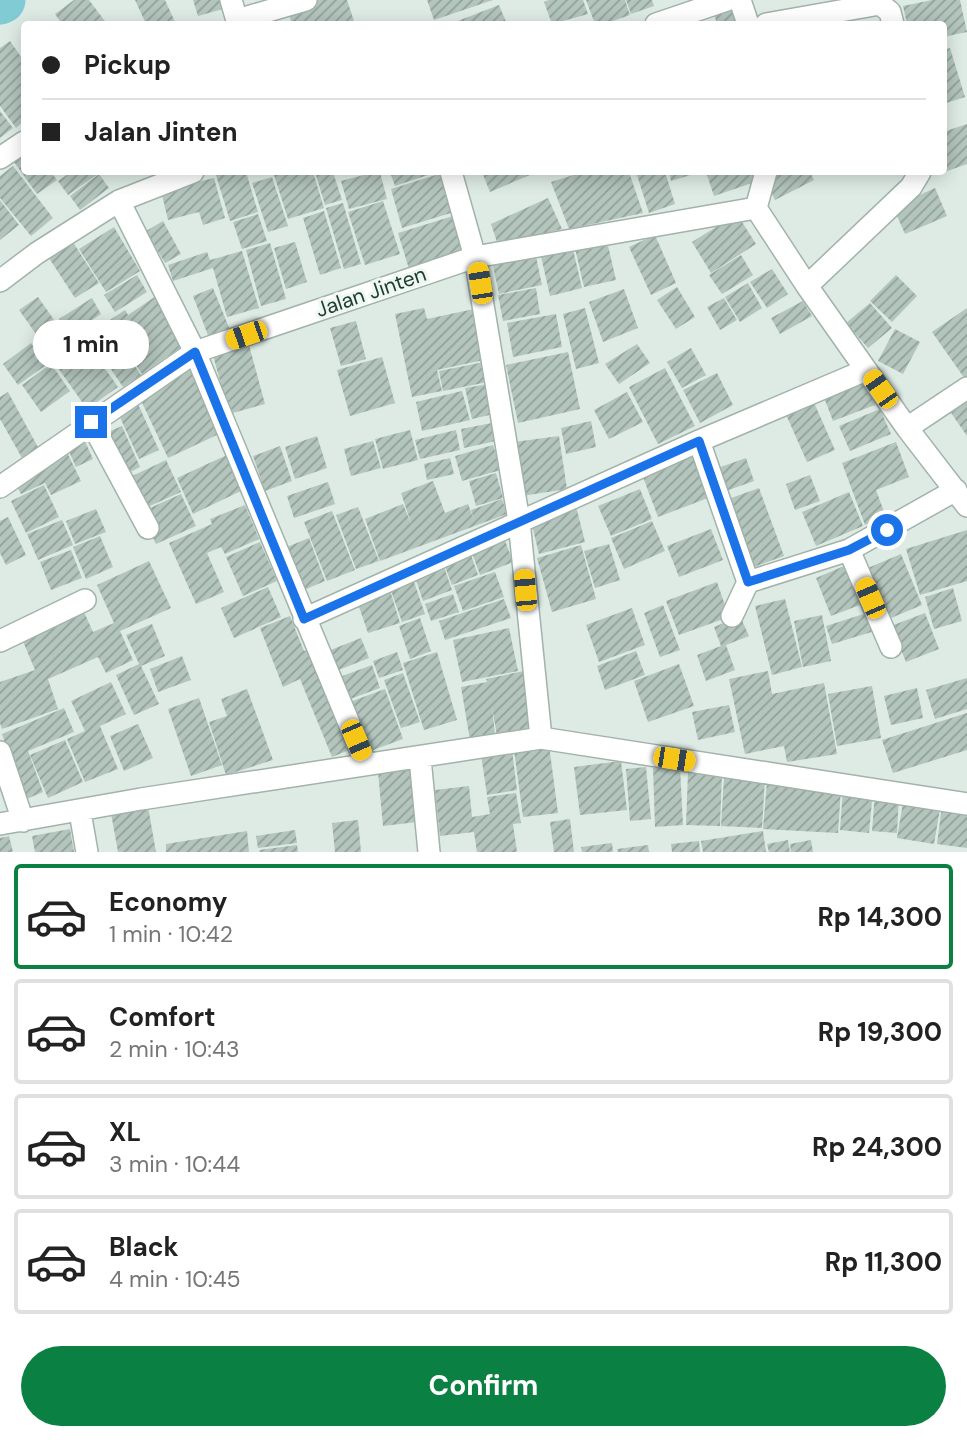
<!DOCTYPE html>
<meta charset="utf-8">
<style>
:root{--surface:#fff;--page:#f2f2f2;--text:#222;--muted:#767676;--line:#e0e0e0;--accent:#0b8043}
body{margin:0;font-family:"DM Sans",sans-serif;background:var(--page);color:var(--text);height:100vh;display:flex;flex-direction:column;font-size:26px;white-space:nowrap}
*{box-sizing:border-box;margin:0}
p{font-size:23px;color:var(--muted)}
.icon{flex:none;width:38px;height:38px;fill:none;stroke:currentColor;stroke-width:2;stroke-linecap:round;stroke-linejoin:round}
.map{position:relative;height:852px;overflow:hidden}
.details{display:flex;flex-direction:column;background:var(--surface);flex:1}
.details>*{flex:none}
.hud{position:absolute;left:21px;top:21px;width:926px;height:154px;border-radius:7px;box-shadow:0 4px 18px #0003;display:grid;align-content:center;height:154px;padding:0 21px;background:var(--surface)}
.end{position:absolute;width:32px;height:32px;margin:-16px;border:9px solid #1a73e8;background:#fff;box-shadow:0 0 0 4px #fff}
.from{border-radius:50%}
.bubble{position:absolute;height:49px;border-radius:24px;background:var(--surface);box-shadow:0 4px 18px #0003;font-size:23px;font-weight:700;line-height:49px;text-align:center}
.car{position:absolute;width:21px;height:42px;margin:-21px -10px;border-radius:9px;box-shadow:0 0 5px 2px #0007;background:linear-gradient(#f5c518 24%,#345 0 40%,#f5c518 0 76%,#345 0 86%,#f5c518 0)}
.hud b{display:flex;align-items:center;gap:24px;height:66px;font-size:26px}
.hud b+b{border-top:2px solid var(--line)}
.hud i{width:18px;height:18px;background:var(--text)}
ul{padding:12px 0 0;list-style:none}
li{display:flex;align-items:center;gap:21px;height:105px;margin:0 14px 10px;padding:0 7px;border:4px solid var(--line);border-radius:7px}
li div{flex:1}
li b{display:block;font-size:26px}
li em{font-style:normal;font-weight:700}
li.selected{border-color:var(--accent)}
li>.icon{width:63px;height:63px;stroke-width:1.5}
.button{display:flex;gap:14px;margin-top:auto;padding:14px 21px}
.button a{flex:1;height:80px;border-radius:42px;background:var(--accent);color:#fff;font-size:28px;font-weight:700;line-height:80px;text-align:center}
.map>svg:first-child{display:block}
</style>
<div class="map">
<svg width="967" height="852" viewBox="0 0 967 852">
<defs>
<pattern id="building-hatch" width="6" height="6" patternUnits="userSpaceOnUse" patternTransform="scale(1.75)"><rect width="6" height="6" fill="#b3c5bd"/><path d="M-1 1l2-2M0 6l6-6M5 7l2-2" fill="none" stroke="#91a19a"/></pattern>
</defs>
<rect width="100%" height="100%" fill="#deebe4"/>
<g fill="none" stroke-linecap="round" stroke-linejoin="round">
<path stroke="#81cbd4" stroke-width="47" d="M0,1L2,0"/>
</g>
<path fill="url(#building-hatch)" d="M74,0H89L107,24H62L55,14Z
M135,0H165L176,24H146Z
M193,0H228L230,7L198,16Z
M316,0H347L354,21L342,24H292L287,9Z
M427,0H493L434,20Z
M549,0H583L588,14L552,24L544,2Z
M586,0H625L630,15L604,24H595Z
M626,0H652L654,6L631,14Z
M932,0H960L967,32L943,37V24H907L903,6Z
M499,5L507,24H450Z
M724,5L732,11L736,24H717L712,7Z
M10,41L24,61V121L16,128L0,106V48Z
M950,48L965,97L943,104V50Z
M0,111L13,128L0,138Z
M967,124V164L936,175L934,172H943V132Z
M24,143V172H51L57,180L37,194L9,155Z
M13,166L53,218L31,236L0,198V176Z
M71,172H96L98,174L68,195L58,181Z
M215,172H246L258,212L230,221Z
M273,172H313L324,208L288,219Z
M315,172H333L342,200L325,205Z
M375,172H380L387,199L349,209L341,181Z
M390,172H437L395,186Z
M482,172H537L490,192Z
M583,172H629L643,213L569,229L551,182Z
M636,172H665L675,204L649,213Z
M669,172H700L671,181Z
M706,172H755L752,183L714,196Z
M782,172H810L814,180L775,200L765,180Z
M442,173L454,212L402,228L391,189Z
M99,174L109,188L80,210L70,196Z
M272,177L288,226L268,232L252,183Z
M214,178L225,218L203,225L199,212L168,220L161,191Z
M935,188L947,216L905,234L893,207Z
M548,198L562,229L498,245L491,224Z
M0,200L19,225L0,240Z
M383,201L400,254L365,265L348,212Z
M343,203L361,264L344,269L326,208Z
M324,211L341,268L320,275L303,218Z
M258,214L267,241L242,249L233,222Z
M737,214L756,244L711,273L692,242Z
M453,216L464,252L409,269L398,233Z
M163,221L181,254L165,263L146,231Z
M114,227L140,271L106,292L79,249Z
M655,235L676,283L651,295L629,247Z
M606,237L616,280L584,287L574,244Z
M71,239L99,283L75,298L47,255Z
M295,242L307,282L286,289L274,248Z
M270,243L286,299L261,306L246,250Z
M572,245L582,288L550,296L540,252Z
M242,251L259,308L227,317L213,268L173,281L168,265L207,252L210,260Z
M535,252L542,285L499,294L492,261Z
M741,255L753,275L722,294L709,275Z
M772,269L788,294L767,308L750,282Z
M137,275L147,292L115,312L104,295Z
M896,275L917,296L892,322L870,301Z
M748,283L762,308L740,322L725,297Z
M677,287L695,317L676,329L657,300Z
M213,288L230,330L209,338L193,296Z
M536,288L540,314L503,321L498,295Z
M624,289L638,328L603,342L589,302Z
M156,296L187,343L142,374L107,322L125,310L128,315Z
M38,297L64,334L46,348L19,310Z
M92,298L101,314L69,335L59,319Z
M724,298L737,320L720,330L707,307Z
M803,301L812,316L780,334L771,318Z
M870,303L892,328L868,348L846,323Z
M424,308L427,319L474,309L484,360L437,370L442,391L412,397L395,314Z
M585,308L599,363L576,369L563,314Z
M967,308V378L965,379L932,332Z
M556,314L562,347L513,357L507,323Z
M356,321L366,359L341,366L330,328Z
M106,323L141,375L123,387L88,335Z
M895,329L920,342L903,374L878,361Z
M82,336L118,387L87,409L51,358Z
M31,343L46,365L18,385L3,364Z
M637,344L650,363L619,384L605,364Z
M249,345L265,404L229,414L213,355Z
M691,348L706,375L682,388L667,362Z
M568,352L580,409L518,423L506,365Z
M382,357L395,403L350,416L337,370Z
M484,362L488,382L443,391L439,371Z
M51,364L70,391L41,412L22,385Z
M665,368L695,426L658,444L629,387Z
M190,370L219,434L168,458L138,394Z
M717,373L733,405L700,423L683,390Z
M866,379L875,405L833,421L823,395Z
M488,384L494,414L472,419L465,388Z
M462,391L470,420L422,431L416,402Z
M8,392L39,449L22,458L0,419V397Z
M627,392L643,422L609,439L594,410Z
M812,398L835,450L807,462L784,410Z
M967,402V436L951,413Z
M138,404L159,450L139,459L118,413Z
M880,409L891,434L850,451L839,426Z
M591,421L596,447L566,454L561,428Z
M492,423L496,441L464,448L461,429Z
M122,426L140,467L122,476L103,434Z
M410,430L418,460L383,469L375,439Z
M456,430L460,450L420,459L415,440Z
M317,436L327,468L295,479L285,447Z
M559,436L567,489L522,496L514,442Z
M83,437L93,459L76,467L66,445Z
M373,441L381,468L351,476L344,449Z
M896,442L909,477L876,490L886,517L865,525L842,463Z
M493,445L501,470L462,481L455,456Z
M280,446L292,481L265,491L253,456Z
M65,448L81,481L51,495L45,483L21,494L14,481Z
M691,450L708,498L658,517L640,469Z
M227,455L243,490L193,514L177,478Z
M450,458L454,474L427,480L424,464Z
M746,458L754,481L726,491L718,468Z
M166,460L181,492L141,510L126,479Z
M496,473L503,498L476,506L469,481Z
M810,475L820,501L795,510L786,484Z
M433,481L445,513L468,504L474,520L471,510L502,499L507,514L380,561L365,519L403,504L412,526L401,493Z
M328,482L335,504L294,518L287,496Z
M44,485L59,517L26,533L11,501Z
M759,488L784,556L748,569L723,501Z
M640,489L652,519L611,536L598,506Z
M849,492L863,526L816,546L802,512Z
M181,494L196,526L156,544L141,512Z
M245,505L259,539L225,554L221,547L207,553L224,592L196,604L169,543L212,524L210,519Z
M576,506L585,542L539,554L530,517Z
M358,507L379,561L356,569L336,515Z
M96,509L106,532L75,544L66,521Z
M332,511L355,570L327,581L304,522Z
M8,517L26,555L6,565L0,553V521Z
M62,520L73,545L38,560L27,534Z
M652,521L665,551L624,569L611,538Z
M711,529L723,560L679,577L667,546Z
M967,530V581L920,595L906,549Z
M503,535L513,562L480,575L470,547Z
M100,536L113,567L86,579L73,547Z
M309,538L325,581L304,590L287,547Z
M260,542L277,581L243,596L226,557Z
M609,544L620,580L595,588L584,551Z
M581,545L596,599L552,612L537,558Z
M71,550L82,578L51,590L40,562Z
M470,552L478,575L452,585L443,561Z
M901,554L922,605L884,621L863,570Z
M149,561L171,608L120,631L133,660L106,673L98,657L48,679L58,709L2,729L0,723V682L35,670L22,639L84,612L93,632L114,623L97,585Z
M442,561L452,590L423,601L413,571Z
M844,566L860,605L831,616L816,578Z
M495,572L504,597L463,611L454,586Z
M411,573L425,614L402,622L388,582Z
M717,582L729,617L679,635L666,601Z
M268,587L281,617L234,638L221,608Z
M389,587L400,623L368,633L356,598Z
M953,588L962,621L934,629L925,597Z
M453,594L459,612L431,621L425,604Z
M504,599L511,618L445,640L439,621Z
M785,599L802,667L772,675L755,606Z
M663,605L680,650L660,657L644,613Z
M632,608L645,645L599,662L586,625Z
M870,612L875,631L832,644L826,626Z
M925,613L939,649L906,662L891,626Z
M822,615L831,661L803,667L794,621Z
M290,616L304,651L311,649L352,749L332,757L300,679L283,687L260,628Z
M740,616L749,636L726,645L735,670L706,681L697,655L721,646L714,627Z
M420,618L431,651L410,659L399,626Z
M152,624L165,656L141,666L159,704L134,715L116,675L139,664L126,635Z
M509,628L518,671L462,682L453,640Z
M361,638L369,658L336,671L328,651Z
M636,651L645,675L605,690L597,666Z
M397,652L403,670L379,678L373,661Z
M437,652L457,720L424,730L403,663Z
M182,656L191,680L158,692L150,669Z
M679,664L694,706L648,722L634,681Z
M372,665L380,688L345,701L337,678Z
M524,671L535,729L497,736L492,707L495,735L470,740L461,687L487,682L486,679Z
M768,671L772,694L824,683L837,754L787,762L784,746L745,754L729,679Z
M403,673L420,722L401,728L384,680Z
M967,678V709L935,719L926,690Z
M111,682L126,714L100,726L118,769L85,782L67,739L85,731L71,701Z
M872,686L881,738L837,746L828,694Z
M917,688L923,718L891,725L884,696Z
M247,689L273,760L226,775L209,722L227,716L221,699Z
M385,689L403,739L365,753L347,703Z
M199,698L222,765L191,776L168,709Z
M729,705L735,732L698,740L692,712Z
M64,708L74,732L28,751L43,792L24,800L2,734Z
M967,713V750L893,773L882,740Z
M138,724L153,758L124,771L110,736Z
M65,740L83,782L48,798L30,755Z
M549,745L558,813L523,817L514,750Z
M512,750L517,790L487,795L481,755Z
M621,761L627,810L580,815L574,767Z
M646,767L651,819L630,821L626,769Z
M680,767L683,825L655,827L653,768Z
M413,769L417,822L383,826L378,772Z
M688,772L722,774L720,826L686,825Z
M724,777L765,779L762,828L721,826Z
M767,781L841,788L838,833L763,829Z
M469,786L472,817L490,814L487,797L516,793L521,823L513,824L517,852H477L474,832L440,836L435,790Z
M843,789L873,791L869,833L840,830Z
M875,793L899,794L897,833L872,831Z
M904,797L941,803L934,844L897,838Z
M147,801L156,852H118L110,808Z
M942,805L967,808V848L937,844Z
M570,819L574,852H554L550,822Z
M358,820L361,852H335L332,823Z
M70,829L74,852H35L32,836Z
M295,830L297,843L258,848L256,836Z
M247,831L249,852H166V844Z
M763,831L766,852H703L701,841Z
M9,836L13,852H0V838Z
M788,840L790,852H769L767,844Z
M811,840L813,852H791L790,844Z
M699,841L700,852H672L671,844Z
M612,843L613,852H582L581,847Z
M297,845L298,852H260L259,850Z
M648,845L649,852H618L617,849Z"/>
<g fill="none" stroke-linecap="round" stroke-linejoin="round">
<defs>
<path id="minor" d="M231,0L238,24
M740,0L748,24
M237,20L306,0
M656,24L727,0
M766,24L880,4L890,12L893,24
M0,158L24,142
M451,172L475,257L519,521L541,738
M766,172L756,208L807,286L907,428L967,506
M119,201L195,352L366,764
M0,281L37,253L119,201L193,172
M807,286L911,187L920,172
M91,422L148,528
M907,428L967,388
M699,441L748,582
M0,487L195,352L475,257L756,208
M849,550L891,647
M732,616L748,582L849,550L956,490
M304,619L699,441L866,370
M0,641L85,600
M0,752L23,821
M420,758L429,852
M80,812L87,852
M0,824L141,799L541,738L967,804"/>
</defs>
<use href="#minor" stroke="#a1b3ab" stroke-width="24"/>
<use href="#minor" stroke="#fff" stroke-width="21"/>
</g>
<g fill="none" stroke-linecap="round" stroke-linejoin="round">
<path stroke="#1a73e8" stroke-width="9" d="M91,422L195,352L304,619L699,441L748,582L849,550L887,530"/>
</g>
<g text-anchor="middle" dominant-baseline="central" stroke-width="6" stroke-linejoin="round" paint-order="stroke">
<g font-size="21" fill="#1e3b32" stroke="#eef7f2">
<text transform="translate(371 292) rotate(-19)">Jalan Jinten</text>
</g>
</g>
</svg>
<i class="end from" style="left:887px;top:530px"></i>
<i class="end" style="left:91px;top:422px"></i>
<div class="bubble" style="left:33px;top:320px;width:116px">1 min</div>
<i class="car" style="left:480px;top:283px;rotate:351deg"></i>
<i class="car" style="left:246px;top:335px;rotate:251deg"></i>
<i class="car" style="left:880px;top:389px;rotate:325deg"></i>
<i class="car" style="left:525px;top:590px;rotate:355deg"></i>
<i class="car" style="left:870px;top:598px;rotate:337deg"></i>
<i class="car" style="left:356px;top:740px;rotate:157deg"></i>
<i class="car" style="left:674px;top:759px;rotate:99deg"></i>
<div class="hud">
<b><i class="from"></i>Pickup</b>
<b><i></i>Jalan Jinten</b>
</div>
</div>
<section class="details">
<ul>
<li class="selected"><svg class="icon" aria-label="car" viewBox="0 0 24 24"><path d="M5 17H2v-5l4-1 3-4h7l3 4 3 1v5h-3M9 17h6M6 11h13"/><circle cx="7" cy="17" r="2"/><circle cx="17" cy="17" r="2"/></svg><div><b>Economy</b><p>1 min · 10:42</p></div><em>Rp 14,300</em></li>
<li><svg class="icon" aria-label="car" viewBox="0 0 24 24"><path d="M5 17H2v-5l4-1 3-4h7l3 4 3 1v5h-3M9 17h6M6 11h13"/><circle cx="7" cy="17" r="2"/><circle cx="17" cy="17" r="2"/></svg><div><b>Comfort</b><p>2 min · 10:43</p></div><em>Rp 19,300</em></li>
<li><svg class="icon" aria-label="car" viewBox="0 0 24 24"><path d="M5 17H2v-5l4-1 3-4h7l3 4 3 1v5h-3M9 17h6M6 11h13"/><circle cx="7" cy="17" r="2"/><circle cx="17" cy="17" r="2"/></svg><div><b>XL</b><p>3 min · 10:44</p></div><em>Rp 24,300</em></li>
<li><svg class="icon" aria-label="car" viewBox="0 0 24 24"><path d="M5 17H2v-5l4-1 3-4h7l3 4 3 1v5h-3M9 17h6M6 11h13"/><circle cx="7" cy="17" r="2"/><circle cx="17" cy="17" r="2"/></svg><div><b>Black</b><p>4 min · 10:45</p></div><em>Rp 11,300</em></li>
</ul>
<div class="button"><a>Confirm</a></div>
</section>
